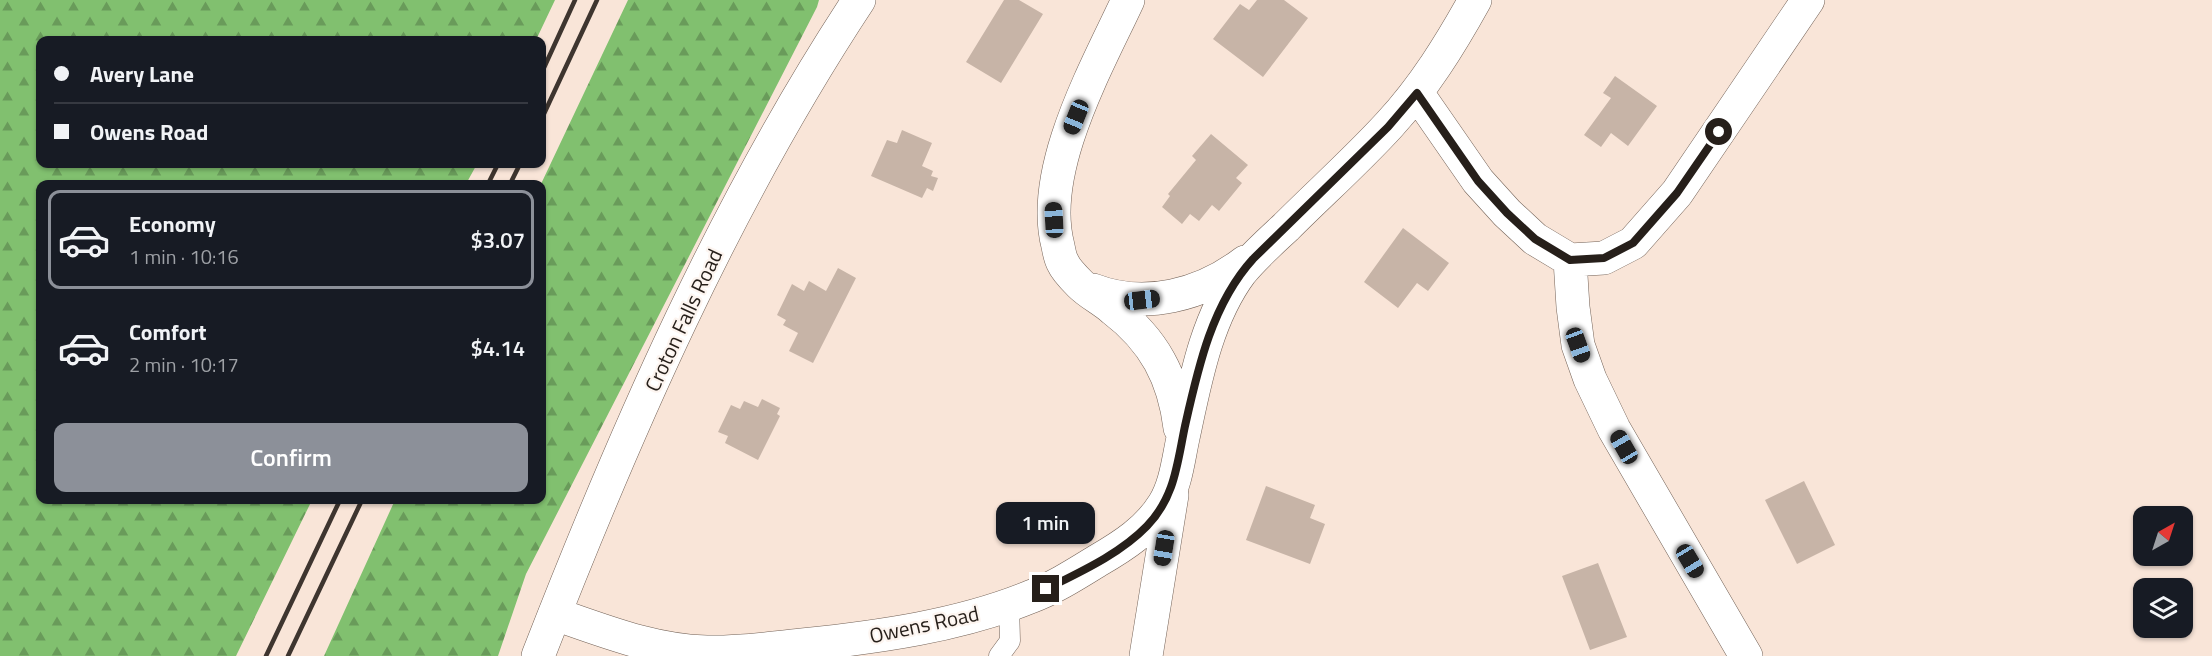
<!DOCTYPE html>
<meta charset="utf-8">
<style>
:root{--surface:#171b24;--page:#242831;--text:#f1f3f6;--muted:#9ea1a6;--line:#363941;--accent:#8c9099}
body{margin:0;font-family:"Titillium Web",sans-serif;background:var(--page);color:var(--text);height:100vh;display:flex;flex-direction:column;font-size:22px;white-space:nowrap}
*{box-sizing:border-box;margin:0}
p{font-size:20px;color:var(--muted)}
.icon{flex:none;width:33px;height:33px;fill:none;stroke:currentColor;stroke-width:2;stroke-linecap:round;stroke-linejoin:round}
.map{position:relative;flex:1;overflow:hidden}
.side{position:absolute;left:36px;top:180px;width:510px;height:324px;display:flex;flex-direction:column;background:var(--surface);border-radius:12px;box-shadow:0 2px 4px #0004}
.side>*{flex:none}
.hud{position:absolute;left:36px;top:36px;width:510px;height:132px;border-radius:12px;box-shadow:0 2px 4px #0004;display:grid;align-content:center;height:132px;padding:0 18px;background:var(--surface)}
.needle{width:39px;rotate:39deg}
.controls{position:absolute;left:2133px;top:506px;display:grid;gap:12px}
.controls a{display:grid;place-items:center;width:60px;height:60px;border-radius:12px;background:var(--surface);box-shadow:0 2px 4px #0004;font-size:30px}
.end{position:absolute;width:27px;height:27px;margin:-14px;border:8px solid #261f1a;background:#fff;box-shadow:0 0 0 3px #fff}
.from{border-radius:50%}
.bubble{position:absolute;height:42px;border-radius:12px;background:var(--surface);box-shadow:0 2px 4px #0004;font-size:20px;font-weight:600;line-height:42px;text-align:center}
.car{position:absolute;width:18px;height:36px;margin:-18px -9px;border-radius:8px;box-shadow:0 0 4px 2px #0007;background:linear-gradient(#222 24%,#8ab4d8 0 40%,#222 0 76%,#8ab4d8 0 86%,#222 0)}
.hud b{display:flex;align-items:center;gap:21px;height:57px;font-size:22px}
.hud b+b{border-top:2px solid var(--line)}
.hud i{width:15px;height:15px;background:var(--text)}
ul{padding:10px 0 0;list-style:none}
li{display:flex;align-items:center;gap:18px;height:99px;margin:0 12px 9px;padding:0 6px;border:3px solid transparent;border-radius:12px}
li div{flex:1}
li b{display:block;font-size:22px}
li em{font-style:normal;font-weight:600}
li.selected{border-color:var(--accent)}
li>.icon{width:54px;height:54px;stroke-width:1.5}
.primary-button{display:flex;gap:12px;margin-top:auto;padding:12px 18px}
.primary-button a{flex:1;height:69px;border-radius:12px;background:var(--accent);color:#fff;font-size:24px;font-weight:600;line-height:69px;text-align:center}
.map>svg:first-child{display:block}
</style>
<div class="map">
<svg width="2212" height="656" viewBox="0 0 2212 656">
<defs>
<pattern id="forest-firs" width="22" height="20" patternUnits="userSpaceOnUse" patternTransform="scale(1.5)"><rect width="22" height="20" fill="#81c06f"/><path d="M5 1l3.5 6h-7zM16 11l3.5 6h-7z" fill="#699b5a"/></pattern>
</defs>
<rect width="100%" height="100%" fill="#f9e5d8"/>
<path fill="url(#forest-firs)" d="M0,0H555L536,40H40V164H477L466,184H40V500H312L236,656H0Z
M628,0H819L817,7L526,574L498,656H324L395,500H542L541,184Z"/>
<path fill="#c7b4a7" d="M1004,0H1019L1043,14L1001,83L966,62Z
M1257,0H1284L1308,18L1263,77L1213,39L1240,4L1249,10Z
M1615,76L1657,106L1628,146L1611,133L1601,147L1584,135L1611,98L1603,93Z
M902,130L932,143L922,166L933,171L931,176L938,178L933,191L927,188L922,198L871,176L887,140L897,143Z
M1211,134L1248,165L1236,178L1242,183L1219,211L1212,205L1199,221L1190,214L1182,224L1162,207L1170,196L1168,194L1196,160L1192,156Z
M1403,228L1449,263L1428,291L1417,283L1398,308L1364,282Z
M838,268L856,278L813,363L789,351L798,333L783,325L786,320L777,315L792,284L804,291L809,281L826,291Z
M762,399L780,408L777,414L780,416L758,460L725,443L728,436L718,432L731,405L740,409L744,401L758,407Z
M1804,481L1835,545L1797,564L1765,500Z
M1266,486L1315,505L1310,518L1325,524L1310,564L1246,540Z
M1598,563L1627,637L1590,650L1562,576Z"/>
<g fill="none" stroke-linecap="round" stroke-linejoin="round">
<defs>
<path id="service" d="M999,656L1010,641L1009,604"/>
<path id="minor" d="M1128,0C1097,67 1038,170 1058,246C1059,251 1060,258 1063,263C1066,270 1075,279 1080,284C1090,294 1103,300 1113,309C1154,340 1174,378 1180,428
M1417,93L1478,181L1507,213L1535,239L1570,260L1604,258L1633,243L1677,193L1808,0
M1570,260L1573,307L1578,345L1590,379L1614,429L1746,656
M1093,290C1145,310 1202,295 1245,262
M555,614C604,631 654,651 707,652C739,653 771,648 802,645C878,637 959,626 1030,597C1054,588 1076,574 1097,561C1123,546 1148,530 1164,504C1176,484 1178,461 1183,438C1195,382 1206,319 1241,272C1254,256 1271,241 1286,227C1320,193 1357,160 1389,125C1424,87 1450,45 1475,0
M1146,656L1172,495"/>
<path id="secondary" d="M538,656C626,430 725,203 859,0"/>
</defs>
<use href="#service" stroke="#736257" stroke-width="21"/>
<use href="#minor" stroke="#736257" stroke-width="34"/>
<use href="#secondary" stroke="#736257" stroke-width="34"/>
<use href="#service" stroke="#fff" stroke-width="20"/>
<use href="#minor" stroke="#fff" stroke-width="33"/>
<use href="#secondary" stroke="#fff" stroke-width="33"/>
<path stroke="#3e352f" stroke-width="4.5" d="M542,72L575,0
M542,118L597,0
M488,184L498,164
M510,184L520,164
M266,656L340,500
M288,656L362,500"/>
</g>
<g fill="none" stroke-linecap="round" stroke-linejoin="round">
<path stroke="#261f1a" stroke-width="8" d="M1046,589C1080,572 1120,554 1147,526C1175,497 1177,464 1185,426C1198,368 1212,304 1253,259L1388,127L1417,93L1478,181L1507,213L1535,239L1570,260L1604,258L1633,243L1677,193L1719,132"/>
</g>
<g text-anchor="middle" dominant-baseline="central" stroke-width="4.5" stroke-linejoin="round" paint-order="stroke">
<g font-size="21" fill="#261f1a" stroke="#fdf5f0">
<text transform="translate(683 320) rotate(-65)">Croton Falls Road</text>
<text transform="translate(924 624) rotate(-12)">Owens Road</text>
</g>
</g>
</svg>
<div class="controls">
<a><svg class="needle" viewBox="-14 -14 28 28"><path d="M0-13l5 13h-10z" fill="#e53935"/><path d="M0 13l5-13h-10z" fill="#9ea1a6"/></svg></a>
<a><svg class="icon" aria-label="layers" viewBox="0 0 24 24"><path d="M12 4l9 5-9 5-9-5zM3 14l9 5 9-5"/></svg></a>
</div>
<i class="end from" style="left:1719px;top:132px"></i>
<i class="end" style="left:1046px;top:589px"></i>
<div class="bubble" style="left:996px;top:502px;width:99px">1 min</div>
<i class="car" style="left:1076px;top:117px;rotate:202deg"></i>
<i class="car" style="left:1054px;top:220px;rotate:357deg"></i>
<i class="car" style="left:1142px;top:300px;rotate:83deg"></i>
<i class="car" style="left:1578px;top:345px;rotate:160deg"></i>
<i class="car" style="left:1624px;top:447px;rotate:330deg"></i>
<i class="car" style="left:1164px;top:548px;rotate:189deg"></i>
<i class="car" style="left:1690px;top:561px;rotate:149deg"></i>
<div class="hud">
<b><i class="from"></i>Avery Lane</b>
<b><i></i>Owens Road</b>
</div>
<section class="side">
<ul>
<li class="selected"><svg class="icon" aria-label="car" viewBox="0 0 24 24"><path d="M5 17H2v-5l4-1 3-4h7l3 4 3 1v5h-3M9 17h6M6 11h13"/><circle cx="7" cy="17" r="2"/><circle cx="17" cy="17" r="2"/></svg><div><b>Economy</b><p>1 min · 10:16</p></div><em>$3.07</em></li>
<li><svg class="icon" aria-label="car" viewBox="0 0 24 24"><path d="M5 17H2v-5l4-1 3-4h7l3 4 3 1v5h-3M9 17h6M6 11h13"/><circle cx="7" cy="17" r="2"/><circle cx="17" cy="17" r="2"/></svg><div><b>Comfort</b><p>2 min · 10:17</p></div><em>$4.14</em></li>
</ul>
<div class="primary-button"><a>Confirm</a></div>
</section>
</div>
